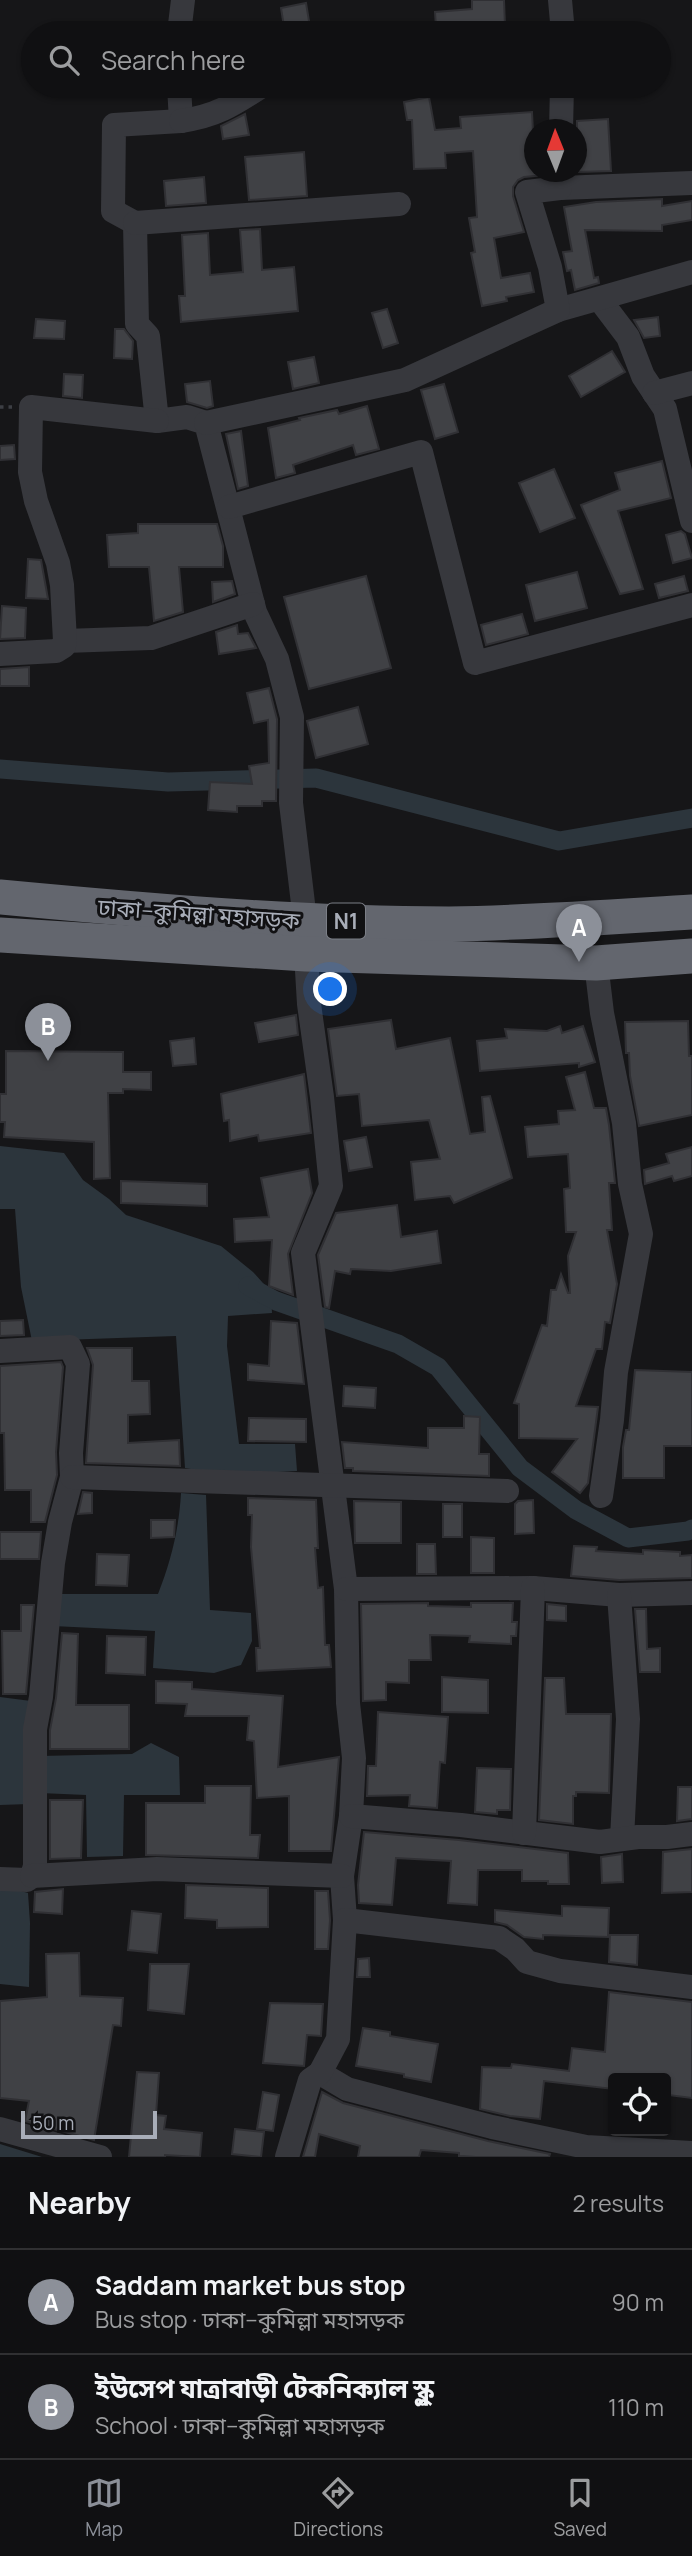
<!DOCTYPE html>
<meta charset="utf-8">
<style>
:root{--surface:#101012;--page:#1e1e20;--text:#f1f3f6;--muted:#9c9d9f;--line:#303032;--accent:#8c9099}
body{margin:0;font-family:Manrope,"Noto Sans Bengali",sans-serif;background:var(--page);color:var(--text)}
.controls{position:absolute;right:21px;bottom:21px;display:grid;overflow:hidden;border-radius:7px;box-shadow:0 2px 5px #0004}
.controls button{width:63px;height:63px;display:grid;place-items:center;padding:0;border:0;border-bottom:2px solid var(--line);background:var(--surface);color:var(--text);font:35px sans-serif}
.compass{position:absolute;left:524px;top:119px;width:63px;height:63px;border-radius:50%;background:var(--surface);box-shadow:0 2px 5px #0004;rotate:359deg}
.scale{position:absolute;left:21px;bottom:18px;width:136px;box-sizing:border-box;padding-left:7px;border:4px solid #a8adb8;border-top:0;font-size:19px;line-height:24px;white-space:nowrap;color:#a8adb8;-webkit-text-stroke:5px #111113;paint-order:stroke}
.you{position:absolute;left:331px;top:990px;width:24px;height:24px;margin:-18px;border:5px solid #fff;border-radius:50%;background:#1a73e8;box-shadow:0 0 0 10px #1a73e833}
.badge{display:grid;place-items:center;width:46px;height:46px;border-radius:50%;background:var(--accent);color:#fff;font-size:23px;font-weight:700}
.pin{position:absolute;translate:-50% -58px;filter:drop-shadow(0 2px 4px #0008)}
.pin::after{content:'';position:absolute;top:37px;width:24px;height:21px;background:inherit;clip-path:polygon(0 0,100% 0,50% 100%)}
.list{margin:0;padding:0;list-style:none}
h2{display:flex;justify-content:space-between;align-items:center;height:91px;margin:0;padding:0 28px;font-size:30px}
h2 small{font-size:23px;font-weight:400;color:var(--muted)}
.list li{display:grid;grid-template-columns:46px 1fr auto;gap:21px;align-items:center;box-sizing:border-box;height:105px;padding:0 28px;border-top:2px solid var(--line)}
.list b{display:block;font-size:26px;white-space:nowrap}
.list p{margin:0;font-size:23px;white-space:nowrap;color:var(--muted)}
.list em{font-size:23px;font-style:normal;color:var(--muted)}
.icon{flex:none;width:38px;height:38px;fill:none;stroke:currentColor;stroke-width:2;stroke-linecap:round;stroke-linejoin:round}
.map{position:relative;flex:none;width:692px;height:2157px;overflow:hidden}
.search{position:absolute;background:var(--surface);box-shadow:0 2px 5px #0004;left:21px;right:21px;top:21px;height:77px;display:flex;align-items:center;gap:18px;box-sizing:border-box;padding:0 24px;border-radius:38px;color:var(--muted);font-size:26px}
.sheet{height:301px;background:var(--surface)}
nav{display:flex;justify-content:space-around;align-items:center;box-sizing:border-box;height:98px;border-top:2px solid var(--line);background:var(--surface);font-size:19px;color:var(--muted)}
nav a{display:grid;justify-items:center;gap:4px}
nav .on{color:var(--accent)}
.map>svg:first-child{display:block}
.water{fill:#2c353c}
.lines{fill:none;stroke-linecap:round;stroke-linejoin:round}
.canal{stroke:#2c353c;stroke-width:19}
.building{fill:#404145;stroke:#303034;stroke-width:2}
.path{stroke:#3d3f44;stroke-width:3.5;stroke-dasharray:3.5 5;stroke-linecap:butt}
.minor{stroke:#37383d;stroke-width:24}
.highway{stroke:#63666e;stroke-width:35}
.labels{text-anchor:middle;dominant-baseline:central;stroke-width:6;stroke-linejoin:round;paint-order:stroke}
.shield{fill:#111113;stroke:#7b7e86;stroke-width:2}
.shield-label{font-size:21px;font-weight:bold;fill:#a8adb8}
.street-label{font-size:23px;fill:#a8adb8;stroke:#111113}
</style>
<div class="map">
<svg width="692" height="2157" viewBox="0 0 692 2157">
<rect width="100%" height="100%" fill="#161618"/>
<g class="water">
<path d="M0,1146L64,1153L83,1180L109,1199L126,1215L221,1246L253,1272L271,1292L272,1313L228,1316L227,1346L239,1444H295L297,1471L224,1475L185,1468L176,1336L32,1341L21,1287L15,1209H0Z"/>
<path d="M181,1493L206,1495L210,1610L251,1613L252,1641L241,1665L214,1673L153,1668L155,1631L53,1626L59,1594H158C171,1561 179,1529 181,1493Z"/>
<path d="M0,1697L31,1701L29,1804L0,1805Z"/>
<path d="M151,1743L179,1757L180,1795H124L123,1856L87,1857L86,1795L40,1793V1756L132,1754Z"/>
<path d="M0,1885L28,1893L30,1923L29,1987L0,1984Z"/>
<path d="M0,2144L42,2157H0Z"/>
</g>
<g class="lines">
<g class="canal">
<path d="M0,769L168,782L316,778L559,841L692,818"/>
<path d="M248,1286L276,1301L398,1344L438,1367L520,1468L576,1510L628,1538L688,1531L692,1529"/>
</g>
</g>
<g class="building">
<path d="M472,0H504L505,26L473,28V25L436,28L435,12L472,9Z"/>
<path d="M306,3L311,33H285L281,8Z"/>
<path d="M429,97L435,130L461,128L460,117L532,112L535,172H545V175L524,177L518,180L513,187V196L524,232L494,238L501,278L530,273L534,292L506,297L507,301L482,306L471,253L475,252L469,218L477,217L473,151L445,153L446,168L414,169L412,120H407L404,102Z"/>
<path d="M245,114L249,135L223,139L221,126Z"/>
<path d="M608,119L611,171L577,172V121Z"/>
<path d="M304,152L307,196L249,200L245,157Z"/>
<path d="M204,177L206,203L166,206L164,181Z"/>
<path d="M662,199V206L692,201V220L662,225V231L585,230L594,278L598,277L599,283L575,290L571,270L567,271L563,252L572,251L564,207L596,202Z"/>
<path d="M260,229L262,270L294,267L298,311L181,322L179,296H185L182,235L208,233L210,275L243,272L240,230Z"/>
<path d="M387,309L398,343L383,348L372,313Z"/>
<path d="M658,317L660,336L644,338L634,320Z"/>
<path d="M36,319L65,321L64,339L34,338Z"/>
<path d="M115,329H124L133,341L132,359L114,358Z"/>
<path d="M612,351L625,372L581,397L569,376Z"/>
<path d="M314,357L319,383L293,389L288,362Z"/>
<path d="M64,374L83,375L82,398L63,396Z"/>
<path d="M210,381L213,406L207,408L187,402L185,384Z"/>
<path d="M444,384L458,432L435,439L421,390Z"/>
<path d="M367,406L379,449L356,455L353,445L293,465L295,473L276,478L268,428L300,420L299,418L337,410L339,414Z"/>
<path d="M241,431L248,486L238,489L226,434Z"/>
<path d="M14,445L15,459L0,460V446Z"/>
<path d="M662,461L671,498L618,511L643,589L620,594L581,505L620,490L615,473Z"/>
<path d="M554,469L575,518L540,532L519,483Z"/>
<path d="M138,524H217L223,546V567H179L183,612L154,621L149,567H109L107,535L138,533Z"/>
<path d="M681,531L685,534L692,558L673,563L666,535Z"/>
<path d="M28,559L41,560L48,599L26,598Z"/>
<path d="M577,572L587,608L535,621L526,585Z"/>
<path d="M366,576L391,668L309,689L284,597Z"/>
<path d="M684,576L688,591L659,598L655,584Z"/>
<path d="M232,581L235,594L213,602L212,582Z"/>
<path d="M2,606L26,608L25,638L0,639Z"/>
<path d="M522,614L528,634L486,645L481,625Z"/>
<path d="M237,625L238,634L248,633L256,648L219,654L216,632Z"/>
<path d="M29,667V686H0V669Z"/>
<path d="M269,688L277,719L276,801H262V806H237V812L208,810L210,782L252,784L249,766L269,763L268,720L254,723L247,693Z"/>
<path d="M358,707L368,744L316,758L307,721Z"/>
<path d="M296,1015L298,1035L259,1042L255,1023Z"/>
<path d="M391,1020L396,1049L450,1038L470,1134L485,1132L482,1097L490,1096L512,1178L454,1203L450,1196L415,1200L411,1162L440,1159L429,1120L362,1126L359,1094L337,1096L328,1029Z"/>
<path d="M688,1021L689,1056H692V1115L639,1126L630,1076L629,1053H626L625,1022Z"/>
<path d="M560,1026L562,1033L583,1026L595,1062L579,1067V1063L480,1071L477,1041L507,1038L505,1029L547,1031Z"/>
<path d="M194,1038L196,1064L173,1066L170,1041Z"/>
<path d="M6,1051L123,1052V1072H151V1090L123,1089V1093H108L110,1178L94,1179V1142L4,1137L5,1122H0V1094H6Z"/>
<path d="M585,1072L594,1108H606L609,1125L615,1183H609L612,1230H607L617,1284L610,1323L605,1322L602,1349H596L576,1406L598,1407L588,1483L580,1493L552,1472L577,1439L519,1438V1404L514,1403L542,1325L547,1326L551,1290H556L561,1274L568,1293H570L568,1256L576,1232H566L564,1189L570,1188L568,1154L528,1157L525,1127L559,1124L558,1111L575,1110L566,1077Z"/>
<path d="M304,1074L311,1133L259,1141L258,1135L230,1141L229,1120L224,1121L221,1094Z"/>
<path d="M366,1137L372,1167L349,1171L344,1141Z"/>
<path d="M692,1147V1176L674,1181L672,1176L645,1184L644,1170L669,1163L666,1154Z"/>
<path d="M308,1169L312,1193L288,1254L293,1295L269,1286L272,1240L235,1242L234,1219L269,1217L261,1178Z"/>
<path d="M121,1181L207,1184V1206L121,1203Z"/>
<path d="M397,1205L401,1237L437,1231L441,1263L391,1271L351,1269L350,1274L335,1271L329,1308L325,1307L318,1255L336,1213Z"/>
<path d="M23,1320L24,1335L0,1336V1321Z"/>
<path d="M271,1321L297,1323L304,1384L248,1380V1364L269,1366Z"/>
<path d="M87,1348H132V1381H149L150,1414L128,1415V1443L179,1440L180,1466L86,1463L93,1365Z"/>
<path d="M61,1362L63,1367L56,1452L57,1475L45,1522H31V1490H5L4,1433H0V1366Z"/>
<path d="M635,1370L692,1372V1446H664V1478H623V1447L626,1430H629Z"/>
<path d="M344,1386L376,1388L375,1408L343,1406Z"/>
<path d="M464,1416L480,1417L479,1454H489V1476L353,1471V1468H345L342,1442L428,1448V1428H464Z"/>
<path d="M249,1418L306,1419V1442L248,1441Z"/>
<path d="M83,1492L92,1493V1513L78,1514Z"/>
<path d="M248,1498L316,1500L318,1548H315L318,1588L323,1587L325,1645H329L331,1667L257,1671L256,1648H260L251,1547L252,1515H248Z"/>
<path d="M533,1500L534,1533L515,1534V1504L518,1501Z"/>
<path d="M354,1501L401,1502V1543H355Z"/>
<rect x="443" y="1504" width="19" height="33"/>
<path d="M151,1520H175L174,1537L151,1538Z"/>
<path d="M0,1532H41L39,1559H0Z"/>
<path d="M471,1537L494,1538V1573H471Z"/>
<path d="M417,1544H435L436,1574H417Z"/>
<path d="M574,1546L597,1547L596,1551L643,1554V1550L680,1552V1556L692,1555V1578L619,1580L571,1576Z"/>
<path d="M97,1554L129,1555L127,1586L96,1585Z"/>
<path d="M428,1603V1606L471,1607V1603H513L512,1622H517L516,1636H511V1644L469,1642L470,1636L430,1635L431,1660H409V1683L386,1682V1700L363,1701L361,1604Z"/>
<path d="M547,1604L566,1606V1621L547,1620Z"/>
<path d="M21,1605H34L26,1694H3L2,1631H21Z"/>
<path d="M635,1609H646L647,1649L660,1648V1672H640Z"/>
<path d="M62,1633L78,1634L76,1705H129V1749H50V1730L56,1698Z"/>
<path d="M107,1636L146,1637L145,1675L106,1673Z"/>
<path d="M442,1677L488,1680V1713L442,1712Z"/>
<path d="M545,1678H564L566,1714H611L609,1793L576,1792V1796H573V1824L539,1820Z"/>
<path d="M156,1681L192,1682V1689L283,1696L278,1767L339,1757L331,1851H289V1796L257,1798L254,1741L247,1740L249,1716H185L187,1704L156,1703Z"/>
<path d="M378,1712L448,1717L445,1763L440,1762L437,1808L409,1806L410,1795L367,1796L368,1766H376Z"/>
<path d="M477,1768L511,1769L510,1810H497V1814L475,1812Z"/>
<path d="M205,1786H251L250,1835H260L258,1858L146,1855V1803H205Z"/>
<path d="M678,1787H692V1819L677,1821Z"/>
<path d="M50,1800H83L81,1858L50,1859Z"/>
<path d="M364,1832L459,1840L568,1853L569,1884H548V1881H522V1870H478L477,1905L448,1903L451,1861L396,1858L392,1905L359,1903L358,1885Z"/>
<path d="M692,1849V1892L662,1893L663,1852Z"/>
<path d="M622,1854L623,1882L602,1883L601,1857Z"/>
<path d="M186,1885L268,1888V1927L217,1928V1920L185,1918Z"/>
<path d="M63,1889L62,1914L34,1912L35,1892Z"/>
<path d="M315,1891H328L330,1920L328,1949H315Z"/>
<path d="M562,1906L609,1908L608,1937L543,1935V1939L524,1937L507,1925L495,1922V1910L562,1916Z"/>
<path d="M132,1911L161,1914L157,1953L128,1950Z"/>
<path d="M610,1935H638L637,1965L609,1962Z"/>
<path d="M79,1953L80,1996L123,1998L121,2026L113,2025L94,2140L25,2121L29,2101L0,2098V2001L47,1997L46,1954Z"/>
<path d="M369,1958L370,1977H357L358,1959Z"/>
<path d="M150,1964H189L184,2014L148,2010Z"/>
<path d="M609,1992L692,2002V2098L668,2095L670,2078H613V2089L544,2081L540,2119L510,2116L480,2109L482,2067L511,2068L512,2064L569,2071L572,2048L605,2052Z"/>
<path d="M270,2003L323,2004L321,2036L307,2035L304,2066L263,2063Z"/>
<path d="M363,2028L390,2032V2036L438,2044L431,2082L404,2077V2074L356,2066Z"/>
<path d="M137,2072L159,2073L156,2115L166,2116L164,2129L202,2133L200,2157L165,2155V2157H129Z"/>
<path d="M263,2092L279,2095L273,2131L257,2129Z"/>
<path d="M322,2092L343,2103L488,2141L550,2154L549,2157H475L459,2156V2153L421,2150L419,2157H358L360,2146L319,2134L315,2157H303Z"/>
<path d="M235,2129L264,2132L261,2157L232,2154Z"/>
</g>
<g class="lines">
<path class="path" d="M0,407H12"/>
<g class="minor">
<path d="M560,0L563,33"/>
<path d="M179,33L183,0"/>
<path d="M179,86L181,121L114,125L113,211L135,223L137,324L148,336L157,421L187,417L206,423L255,612L277,659L292,717L291,803L305,920"/>
<path d="M181,121C216,116 233,105 262,86"/>
<path d="M561,130L562,86"/>
<path d="M560,188L692,183"/>
<path d="M135,223L399,204"/>
<path d="M600,300L628,337L643,376L665,409L692,521"/>
<path d="M558,310L692,272"/>
<path d="M654,393L692,383"/>
<path d="M206,423L405,380L558,310L550,267L527,192L560,188V172"/>
<path d="M229,507L421,452L475,663L692,605"/>
<path d="M65,641L151,638L253,604"/>
<path d="M0,654L56,651L64,646L65,641L62,585L58,563L36,501L30,472L31,407L157,421"/>
<path d="M306,954L309,1004L322,1097L331,1186L303,1253L346,1589L348,1703L354,1758L351,1816L342,1876L345,1920"/>
<path d="M596,963L602,1013L624,1123L630,1184L641,1234L616,1372L612,1420L601,1496"/>
<path d="M0,1351L70,1347L78,1364L71,1453L72,1477L60,1522L53,1563L41,1697L35,1729V1866L32,1876L27,1880L0,1879"/>
<path d="M72,1477L507,1491"/>
<path d="M346,1589L533,1588L619,1595L692,1593"/>
<path d="M619,1595L628,1719L622,1839"/>
<path d="M351,1816L461,1825L600,1842L638,1837H667L692,1834"/>
<path d="M524,1833L533,1588"/>
<path d="M32,1876L157,1869L342,1876"/>
<path d="M320,2073L347,2089L492,2127L586,2147L692,2153"/>
<path d="M0,2129L100,2157"/>
<path d="M287,2157L310,2080L320,2073L338,2039L345,1920L499,1938L515,1949L527,1962L560,1971L692,1987"/>
</g>
<g class="highway">
<path d="M0,897C149,911 299,924 449,924C530,923 611,917 692,912"/>
<path d="M0,935L306,954L596,963L692,956"/>
</g>
</g>
<g class="labels">
<rect class="shield" x="327" y="903.5" width="38" height="35" rx="5"/>
<g class="shield-label">
<text x="346" y="921">N1</text>
</g>
<g class="street-label">
<text transform="translate(199 913) rotate(4)">ঢাকা–কুমিল্লা মহাসড়ক</text>
</g>
</g>
</svg>
<div class="controls">
<button><svg class="icon" aria-label="locate" viewBox="0 0 24 24"><circle cx="12" cy="12" r="6"/><path d="M12 2v4M12 18v4M2 12h4M18 12h4"/></svg></button>
</div>
<svg class="compass" viewBox="-18 -18 36 36"><path d="M0-13l5 13h-10z" fill="#e53935"/><path d="M0 13l5-13h-10z" fill="#9c9d9f"/></svg>
<div class="scale">50 m</div>
<div class="you"></div>
<div class="pin badge" style="left:579px;top:962px">A</div>
<div class="pin badge" style="left:48px;top:1061px">B</div>
<div class="search"><svg class="icon" aria-label="search" viewBox="0 0 24 24"><circle cx="10" cy="10" r="6"/><path d="M15 15l6 6"/></svg>Search here</div>
</div>
<section class="sheet">
<h2>Nearby<small>2 results</small></h2>
<ul class="list">
<li><span class="badge">A</span><div><b>Saddam market bus stop</b><p>Bus stop · ঢাকা–কুমিল্লা মহাসড়ক</p></div><em>90 m</em></li>
<li><span class="badge">B</span><div><b>ইউসেপ যাত্রাবাড়ী টেকনিক্যাল স্কুল</b><p>School · ঢাকা–কুমিল্লা মহাসড়ক</p></div><em>110 m</em></li>
</ul>
</section>
<nav>
<a class="on"><svg class="icon" aria-label="map" viewBox="0 0 24 24"><path d="M3 6l6-2 6 2 6-2v14l-6 2-6-2-6 2zM9 4v14M15 6v14"/></svg>Map</a>
<a><svg class="icon" aria-label="directions" viewBox="0 0 24 24"><path d="M12 3l9 9-9 9-9-9zM9 14v-3h6M13 9l2 2-2 2"/></svg>Directions</a>
<a><svg class="icon" aria-label="saved" viewBox="0 0 24 24"><path d="M7 4h10v16l-5-4-5 4z"/></svg>Saved</a>
</nav>
